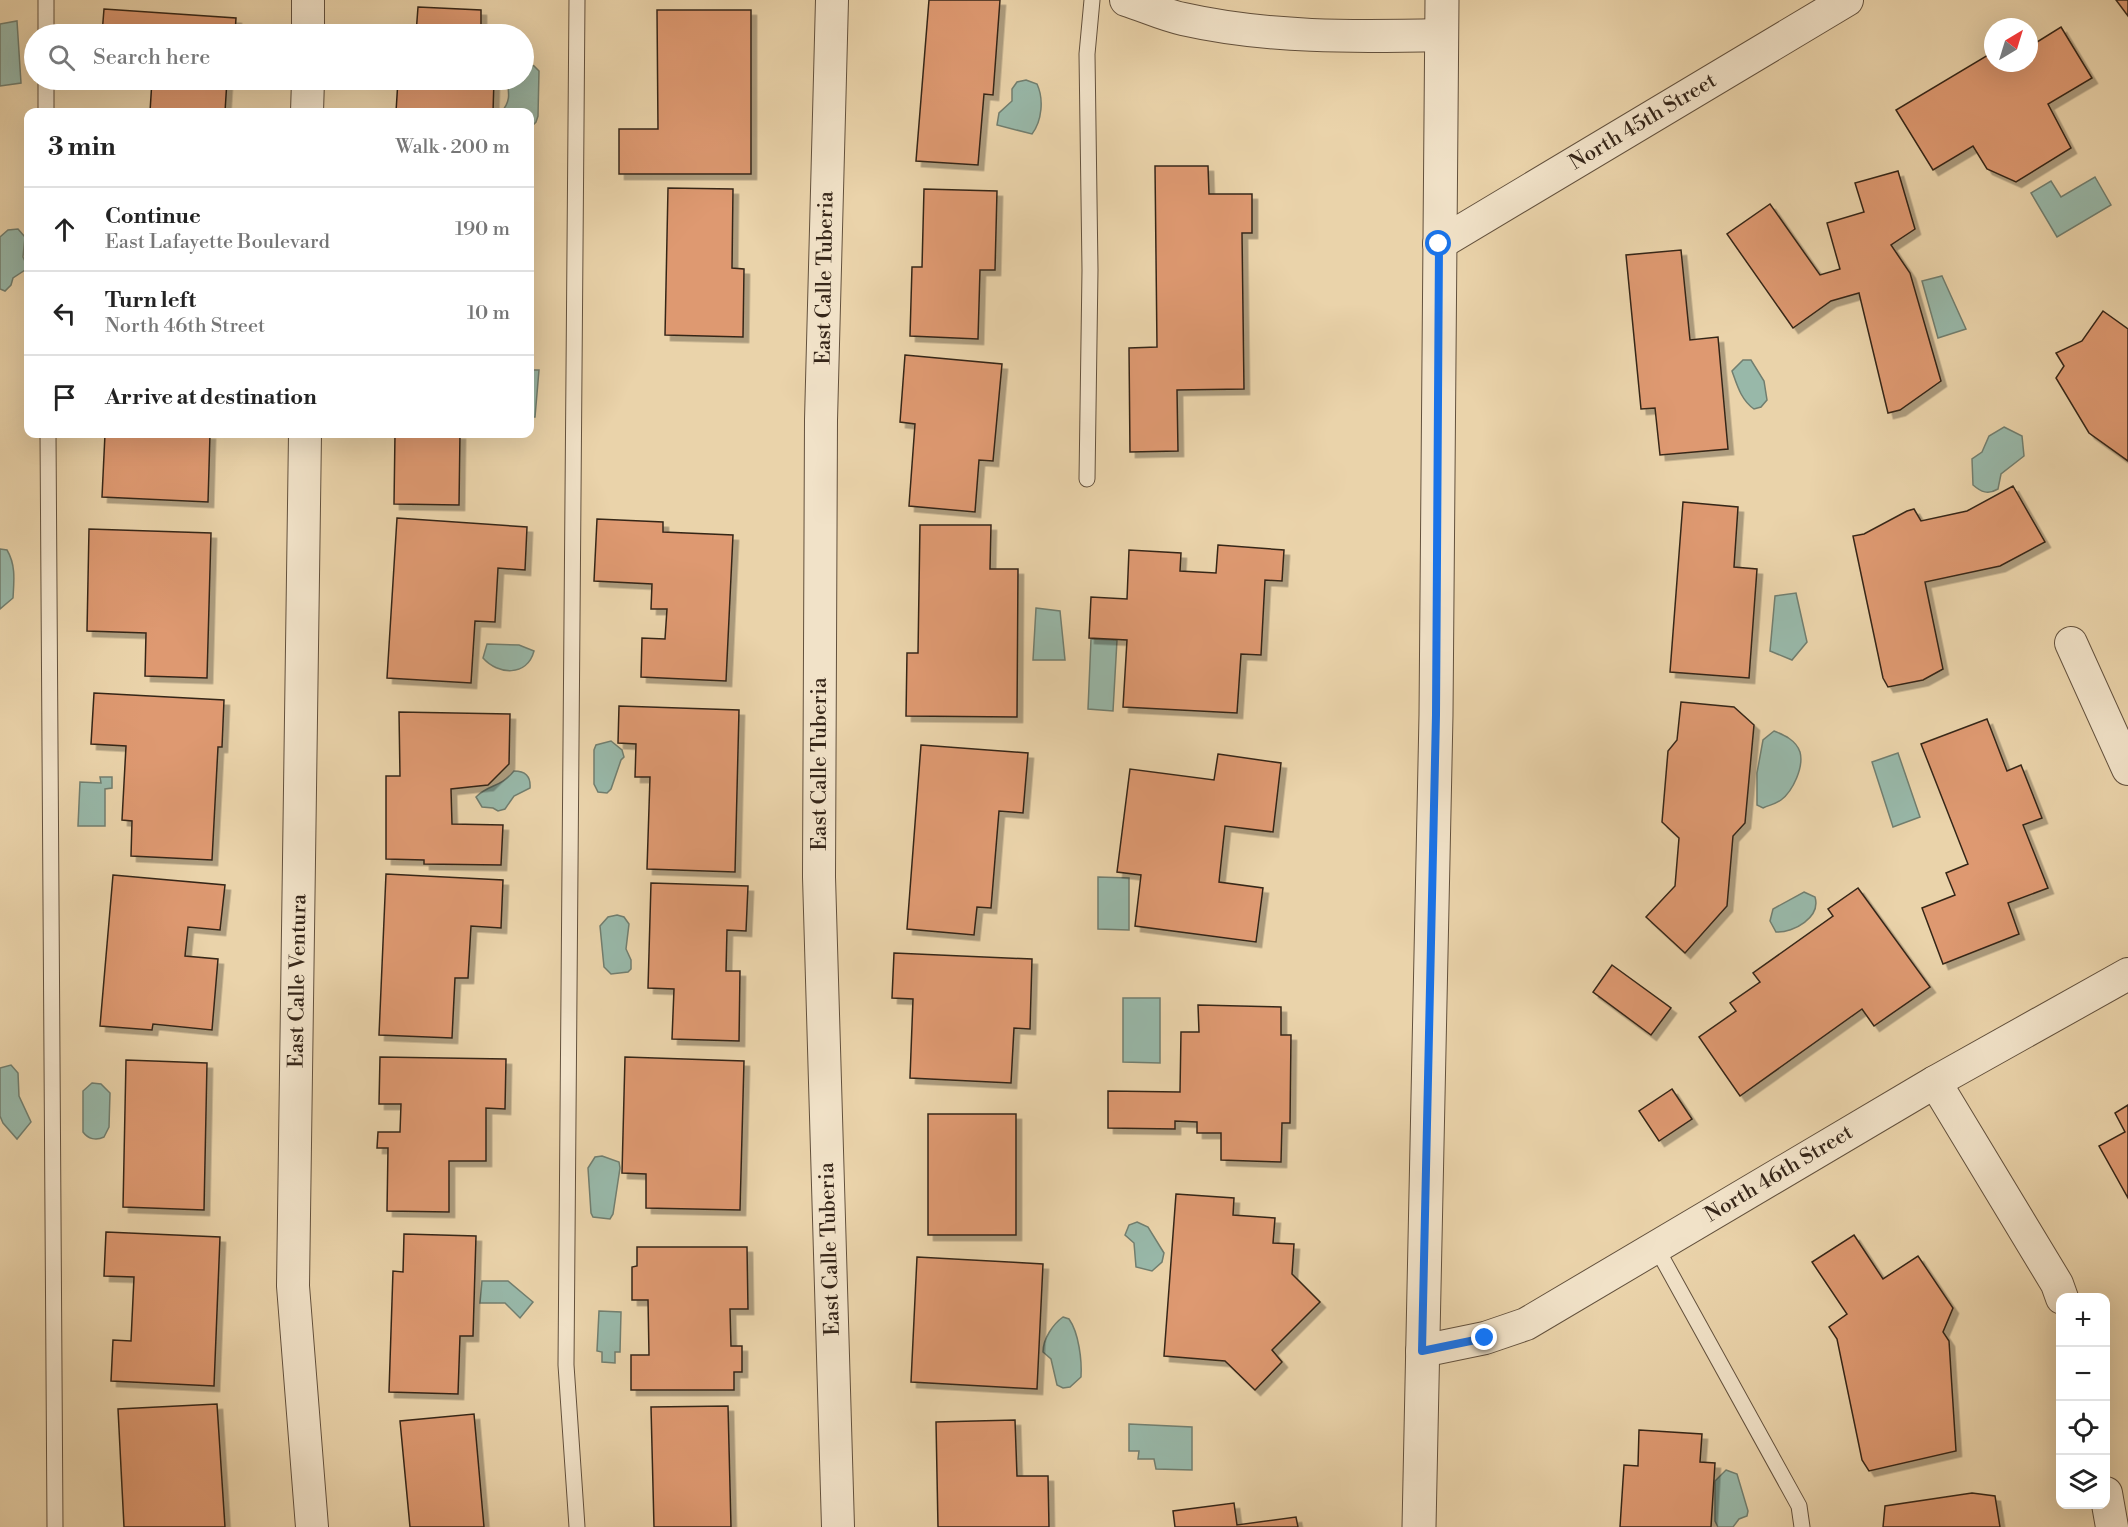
<!DOCTYPE html>
<meta charset="utf-8">
<style>
:root{--surface:#fff;--page:#f6f6f6;--text:#222;--muted:#767676;--line:#e0e0e0}
body{margin:0;font-family:"Libre Bodoni",serif;background:var(--page);color:var(--text)}
.controls{position:absolute;right:18px;bottom:18px;display:grid;overflow:hidden;border-radius:12px;box-shadow:0 6px 24px #0002}
.controls button{width:54px;height:54px;display:grid;place-items:center;padding:0;border:0;border-bottom:2px solid var(--line);background:var(--surface);color:var(--text);font:30px sans-serif}
.compass{position:absolute;left:1984px;top:18px;width:54px;height:54px;border-radius:50%;background:var(--surface);box-shadow:0 6px 24px #0002;rotate:38deg}
.stop{position:absolute;width:18px;height:18px;margin:-14px;border:4px solid #1a73e8;border-radius:50%;background:#fff}
.stop.end{background:#1a73e8;border-color:#fff;box-shadow:0 2px 6px #0008}
.list{margin:0;padding:0;list-style:none}
h2{display:flex;justify-content:space-between;align-items:center;height:78px;margin:0;padding:0 24px;font-size:26px}
h2 small{font-size:20px;font-weight:400;color:var(--muted)}
.list li{display:grid;grid-template-columns:39px 1fr auto;gap:18px;align-items:center;box-sizing:border-box;height:84px;padding:0 24px;border-top:2px solid var(--line)}
.list b{display:block;font-size:22px;white-space:nowrap}
.list p{margin:0;font-size:20px;white-space:nowrap;color:var(--muted)}
.list em{font-size:20px;font-style:normal;color:var(--muted)}
.icon{flex:none;width:33px;height:33px;fill:none;stroke:currentColor;stroke-width:2;stroke-linecap:round;stroke-linejoin:round}
.map{position:relative;flex:none;width:2128px;height:1527px;overflow:hidden}
.search{position:absolute;background:var(--surface);box-shadow:0 6px 24px #0002;left:24px;top:24px;width:510px;height:66px;display:flex;align-items:center;gap:15px;box-sizing:border-box;padding:0 21px;border-radius:33px;color:var(--muted);font-size:22px}
.panel{position:absolute;background:var(--surface);box-shadow:0 6px 24px #0002;left:24px;top:108px;width:510px;height:330px;border-radius:12px}
.map>svg:first-child{display:block}
.water{fill:#98b8a9;stroke:#717e6f;stroke-width:1.5}
.building{fill:#de9971;stroke:#362619;stroke-width:1.5;filter:url(#shadow)}
.lines{fill:none;stroke-linecap:round;stroke-linejoin:round}
.service-casing{stroke:#63513d;stroke-width:17}
.minor-casing{stroke:#63513d;stroke-width:34}
.tertiary-casing{stroke:#63513d;stroke-width:35}
.service{stroke:#f1e2c8;stroke-width:15}
.minor{stroke:#f1e2c8;stroke-width:32}
.tertiary{stroke:#f1e2c8;stroke-width:33}
.route{stroke:#1a73e8;stroke-width:8}
.labels{text-anchor:middle;dominant-baseline:central;stroke-width:4.5;stroke-linejoin:round;paint-order:stroke}
.street-label{font-size:21px;fill:#362619;stroke:#f1e2c8}
</style>
<div class="map">
<svg width="2128" height="1527" viewBox="0 0 2128 1527">
<defs>
<filter id="shadow"><feDropShadow dx="5.5" dy="5.5" stdDeviation="0" flood-color="#0004"/></filter>
</defs>
<rect width="100%" height="100%" fill="#ead3aa"/>
<filter id="stains"><feTurbulence type="fractalNoise" baseFrequency=".00333" numOctaves="4"/><feColorMatrix values="0 0 0 0 .2 0 0 0 0 .09 0 0 0 0 .02 0 0 0 .5 -.17"/></filter>
<radialGradient id="worn" r=".72"><stop offset=".6" stop-color="#630" stop-opacity="0"/><stop offset="1" stop-color="#630" stop-opacity=".3"/></radialGradient>
<g class="water">
<path d="M17,21L21,83L0,86V24Z"/>
<path d="M524,63L534,66L539,71L538,116L536,122L530,128V112H501C511,102 509,93 507,80H524Z"/>
<path d="M1026,80L1037,84C1044,99 1042,121 1032,134L997,125L999,113L1012,101V89L1017,82Z"/>
<path d="M2095,177L2111,205L2057,237L2031,193L2051,181L2061,197Z"/>
<path d="M18,229L25,237L23,257L27,266L25,270L13,278L11,285L5,291L0,289V237L8,230Z"/>
<path d="M1942,276L1966,329L1938,338L1922,281Z"/>
<path d="M1743,360H1751L1764,381L1767,400L1761,407L1754,409C1741,400 1737,385 1732,371Z"/>
<path d="M530,370H539L535,417H530Z"/>
<path d="M2004,427L2022,436L2024,456L2001,474L1998,489C1988,495 1981,492 1973,485L1972,459L1982,452L1989,436Z"/>
<path d="M0,549L7,550C16,565 14,581 13,598L0,609Z"/>
<path d="M1796,593L1807,642L1792,660L1770,651L1775,596Z"/>
<path d="M1036,608L1060,611L1065,660H1033Z"/>
<path d="M1091,639L1117,640L1113,711L1088,709Z"/>
<path d="M487,644L519,645L534,651C527,677 498,675 483,658Z"/>
<path d="M1774,731C1784,735 1796,740 1800,752C1804,767 1793,791 1781,800C1776,804 1769,805 1763,808L1757,805V773L1763,740Z"/>
<path d="M611,741L622,750L624,757L621,760L611,789L607,793L598,792L594,784V750L596,745Z"/>
<path d="M1898,753L1920,817L1893,827L1872,762Z"/>
<path d="M514,771C525,771 531,776 530,788L514,796L505,809L498,811L493,808L482,807L476,797C489,784 500,788 514,771Z"/>
<path d="M100,777H112V788L105,789V826H78L80,782L101,783Z"/>
<path d="M1098,877L1129,878V930L1098,929Z"/>
<path d="M1804,892L1815,897C1821,917 1794,933 1776,932L1770,921L1773,909Z"/>
<path d="M617,915L624,917L629,924L626,949L631,960V969L628,972L611,974L604,967L600,926L608,917Z"/>
<path d="M1123,998H1160V1063L1123,1062Z"/>
<path d="M11,1065L18,1073L19,1096L31,1122L17,1139L3,1123L0,1116V1068Z"/>
<path d="M92,1083L101,1084L110,1093L109,1127L104,1137C96,1141 88,1139 83,1132V1091Z"/>
<path d="M602,1156L619,1162L620,1168L613,1214L610,1219L593,1217L591,1213L588,1168L595,1157Z"/>
<path d="M1137,1222L1148,1227L1164,1253L1162,1262L1152,1271L1136,1267L1134,1243L1125,1235L1129,1225Z"/>
<path d="M482,1281H508L533,1302L520,1318L505,1303H480Z"/>
<path d="M599,1311L621,1312L620,1352H615V1363L602,1362V1352L597,1351Z"/>
<path d="M1063,1317L1069,1319C1079,1333 1082,1361 1081,1377L1070,1387L1063,1388L1057,1385L1051,1359L1043,1352C1043,1339 1053,1324 1063,1317Z"/>
<path d="M1129,1424L1192,1427V1470L1156,1469L1154,1459H1138L1139,1451H1129Z"/>
<path d="M1726,1470L1737,1474L1748,1511L1747,1516L1739,1519L1733,1527H1718L1715,1521V1481Z"/>
</g>
<g class="building">
<path d="M929,0H1000L993,95L984,94L978,165L916,161Z"/>
<path d="M2116,0H2128V16Z"/>
<path d="M418,7L481,10V34H416Z"/>
<path d="M104,9L236,18L235,34H102Z"/>
<path d="M657,10H751V174H619V129H658Z"/>
<path d="M2061,27L2092,78L2048,104L2071,148L2016,182L1987,169L1973,146L1933,170L1896,110L1993,52V63H2029V47Z"/>
<path d="M152,80H227L225,112H150Z"/>
<path d="M398,80H494L493,112H396Z"/>
<path d="M1155,166H1208L1209,194H1252V233H1242L1244,389L1177,390L1178,451L1130,452L1129,348L1157,347Z"/>
<path d="M1898,171L1915,229L1891,245L1910,273L1941,381L1900,410L1888,413L1859,293L1831,301L1793,328L1727,234L1770,204L1820,275L1840,269L1827,223L1864,212L1855,183Z"/>
<path d="M668,188L733,189L732,268L744,269L743,337L665,335Z"/>
<path d="M924,189L997,191L995,270H980L978,339L910,336L912,267H922Z"/>
<path d="M1681,250L1690,340L1718,337L1728,449L1660,455L1655,408L1641,409L1626,255Z"/>
<path d="M2103,311L2128,329V461L2089,433L2056,378L2064,366L2056,353L2082,341Z"/>
<path d="M905,355L1002,364L993,461L979,460L975,512L909,506L915,424L900,422Z"/>
<path d="M105,434H210L208,502L102,497Z"/>
<path d="M395,434H460L459,505L394,504Z"/>
<path d="M2013,486L2045,542L2000,566L1925,582L1943,669L1923,680L1888,687L1883,678L1853,536L1864,534L1907,511L1914,509L1921,521L1967,511Z"/>
<path d="M1683,502L1738,507L1734,567L1757,569L1749,678L1670,672Z"/>
<path d="M397,518L527,527L525,570L498,568L495,622L475,621L471,683L387,678Z"/>
<path d="M597,519L663,522V532L733,535L726,681L641,677L642,638L665,639L667,609H651L652,584L594,581Z"/>
<path d="M920,525H991L990,569H1018L1017,717L906,716L907,653H918Z"/>
<path d="M89,529L211,533L207,678L145,676L146,633L87,631Z"/>
<path d="M1218,545L1284,550L1282,581L1265,580L1261,655L1241,654L1237,713L1123,707L1127,640L1089,638L1091,597L1127,599L1129,550L1181,553L1180,571L1216,573Z"/>
<path d="M94,693L224,700L222,747H218L212,860L131,856L132,821L122,820L126,746L91,744Z"/>
<path d="M1681,702L1734,707L1754,725L1745,823L1733,836L1727,906L1685,953L1646,917L1675,886L1679,838L1662,822L1668,751L1677,740Z"/>
<path d="M619,706L739,710L735,872L647,869L650,777H635L636,744L618,743Z"/>
<path d="M399,712L510,714L509,764L488,785L451,789L452,824L503,825L501,865L424,864V860L386,859V776H400Z"/>
<path d="M1987,719L2007,771L2021,765L2042,818L2023,825L2048,888L2008,903L2019,934L1943,964L1922,908L1955,895L1946,873L1968,864L1921,744Z"/>
<path d="M921,745L1028,753L1023,813L999,811L991,908L977,907L974,935L907,929Z"/>
<path d="M1218,754L1281,763L1273,832L1225,826L1219,882L1263,888L1256,942L1135,926L1141,875L1117,872L1130,769L1214,780Z"/>
<path d="M386,874L503,880L501,928L471,926L468,978H455L452,1038L379,1035Z"/>
<path d="M113,875L225,885L220,930L188,927L185,956L218,959L212,1030L153,1024L152,1030L100,1026Z"/>
<path d="M651,883L748,886L746,931L727,930L726,971H740L739,1041L672,1039L674,989L648,988Z"/>
<path d="M1858,888L1930,987L1874,1026L1862,1009L1740,1096L1699,1037L1736,1011L1730,1003L1760,982L1753,973L1833,916L1828,909Z"/>
<path d="M894,953L1032,959L1030,1029L1014,1028L1011,1083L910,1078L913,999L892,998Z"/>
<path d="M1612,965L1671,1008L1651,1035L1593,992Z"/>
<path d="M1198,1005L1281,1007V1035H1291L1290,1123H1282L1281,1162L1221,1160V1133H1197V1122L1175,1121V1129L1108,1128V1091L1180,1092L1181,1032H1199Z"/>
<path d="M380,1057L506,1059L505,1109L486,1108V1161H449V1212L387,1211L388,1148H377L378,1132H400L401,1104H379Z"/>
<path d="M625,1057L744,1061L740,1210L646,1208V1174L622,1173Z"/>
<path d="M126,1060L207,1063L204,1210L123,1207Z"/>
<path d="M1672,1089L1692,1119L1659,1141L1639,1111Z"/>
<path d="M2128,1105V1198L2099,1146L2125,1132L2115,1113Z"/>
<rect x="928" y="1114" width="88" height="121"/>
<path d="M1176,1194L1234,1198L1233,1215L1275,1218L1273,1243L1294,1244L1292,1274L1320,1302L1272,1350L1282,1362L1255,1390L1225,1361L1164,1356Z"/>
<path d="M106,1232L220,1237L214,1386L111,1381L113,1340L131,1341L134,1277L104,1276Z"/>
<path d="M404,1234L476,1236L473,1336H460L458,1394L389,1392L393,1271L403,1272Z"/>
<path d="M1854,1235L1883,1279L1918,1256L1953,1308L1943,1332L1949,1341L1956,1451L1869,1471L1862,1460L1837,1339L1829,1327L1847,1314L1812,1262Z"/>
<path d="M637,1247H747L748,1309H730L731,1346H742V1372H734V1390H631V1355H649L648,1300H632V1267L637,1266Z"/>
<path d="M917,1257L1043,1264L1037,1389L911,1382Z"/>
<path d="M217,1404L225,1527H124L118,1409Z"/>
<path d="M728,1406L731,1527H654L651,1407Z"/>
<path d="M474,1414L484,1527H410L400,1421Z"/>
<path d="M1015,1420L1017,1476H1048L1049,1527H938L936,1422Z"/>
<path d="M1639,1430L1702,1434L1700,1462L1715,1463L1711,1527H1620L1624,1465L1638,1466Z"/>
<path d="M1972,1493L1995,1496L2000,1527H1883L1885,1506Z"/>
<path d="M1234,1503L1237,1525L1296,1517L1298,1527H1175L1173,1511Z"/>
</g>
<g class="lines">
<g class="service-casing">
<g id="service">
<path d="M46,0V34"/>
<path d="M46,80V112"/>
<path d="M48,434L55,1527"/>
<path d="M1087,479L1090,270L1087,54L1092,0"/>
<path d="M1656,1247L1799,1506L1802,1527"/>
<path d="M577,1527L566,1365L577,0"/>
</g>
</g>
<g class="minor-casing">
<g id="minor">
<path d="M832,0L821,420L819,877L838,1527"/>
<path d="M1126,0C1145,6 1164,15 1183,19C1267,38 1355,37 1441,35"/>
<path d="M308,34V0"/>
<path d="M307,112L308,80"/>
<path d="M1439,244L1847,0"/>
<path d="M305,434L293,1286L312,1527"/>
<path d="M2071,643L2128,769"/>
<path d="M1935,1082L2057,1284L2062,1298"/>
<path d="M1422,1351L1485,1338L1526,1324L1935,1082L2128,974"/>
<path d="M2106,1493L2112,1527"/>
</g>
</g>
<g class="tertiary-casing">
<path id="tertiary" d="M1419,1527L1436,715L1442,0"/>
</g>
<use href="#service" class="service"/>
<use href="#minor" class="minor"/>
<use href="#tertiary" class="tertiary"/>
</g>
<g class="lines">
<path class="route" d="M1439,244L1436,715L1422,1351L1485,1338"/>
</g>
<g class="labels">
<g class="street-label">
<text transform="translate(1643 122) rotate(-31)">North 45th Street</text>
<text transform="translate(825 278) rotate(-89)">East Calle Tuberia</text>
<text transform="translate(820 764) rotate(-90)">East Calle Tuberia</text>
<text transform="translate(298 981) rotate(-89)">East Calle Ventura</text>
<text transform="translate(1779 1174) rotate(-31)">North 46th Street</text>
<text transform="translate(830 1249) rotate(-92)">East Calle Tuberia</text>
</g>
</g>
<rect width="100%" height="100%" filter="url(#stains)"/>
<rect width="100%" height="100%" fill="url(#worn)"/>
</svg>
<div class="controls">
<button>+</button>
<button>−</button>
<button><svg class="icon" aria-label="locate" viewBox="0 0 24 24"><circle cx="12" cy="12" r="6"/><path d="M12 2v4M12 18v4M2 12h4M18 12h4"/></svg></button>
<button><svg class="icon" aria-label="layers" viewBox="0 0 24 24"><path d="M12 4l9 5-9 5-9-5zM3 14l9 5 9-5"/></svg></button>
</div>
<svg class="compass" viewBox="-18 -18 36 36"><path d="M0-13l5 13h-10z" fill="#e53935"/><path d="M0 13l5-13h-10z" fill="#767676"/></svg>
<div class="stop" style="left:1439px;top:244px"></div>
<div class="stop end" style="left:1485px;top:1338px"></div>
<div class="search"><svg class="icon" aria-label="search" viewBox="0 0 24 24"><circle cx="10" cy="10" r="6"/><path d="M15 15l6 6"/></svg>Search here</div>
<section class="panel">
<h2>3 min<small>Walk · 200 m</small></h2>
<ul class="list">
<li><svg class="icon" aria-label="ahead" viewBox="0 0 24 24"><path d="M12 20V5M6 11l6-6 6 6"/></svg><div><b>Continue</b><p>East Lafayette Boulevard</p></div><em>190 m</em></li>
<li><svg class="icon" aria-label="left" viewBox="0 0 24 24"><path d="M17 20v-9H6M10 6l-5 5 5 5"/></svg><div><b>Turn left</b><p>North 46th Street</p></div><em>10 m</em></li>
<li><svg class="icon" aria-label="arrive" viewBox="0 0 24 24"><path d="M6 21V4h12l-3 4 3 4H6"/></svg><div><b>Arrive at destination</b></div></li>
</ul>
</section>
</div>
